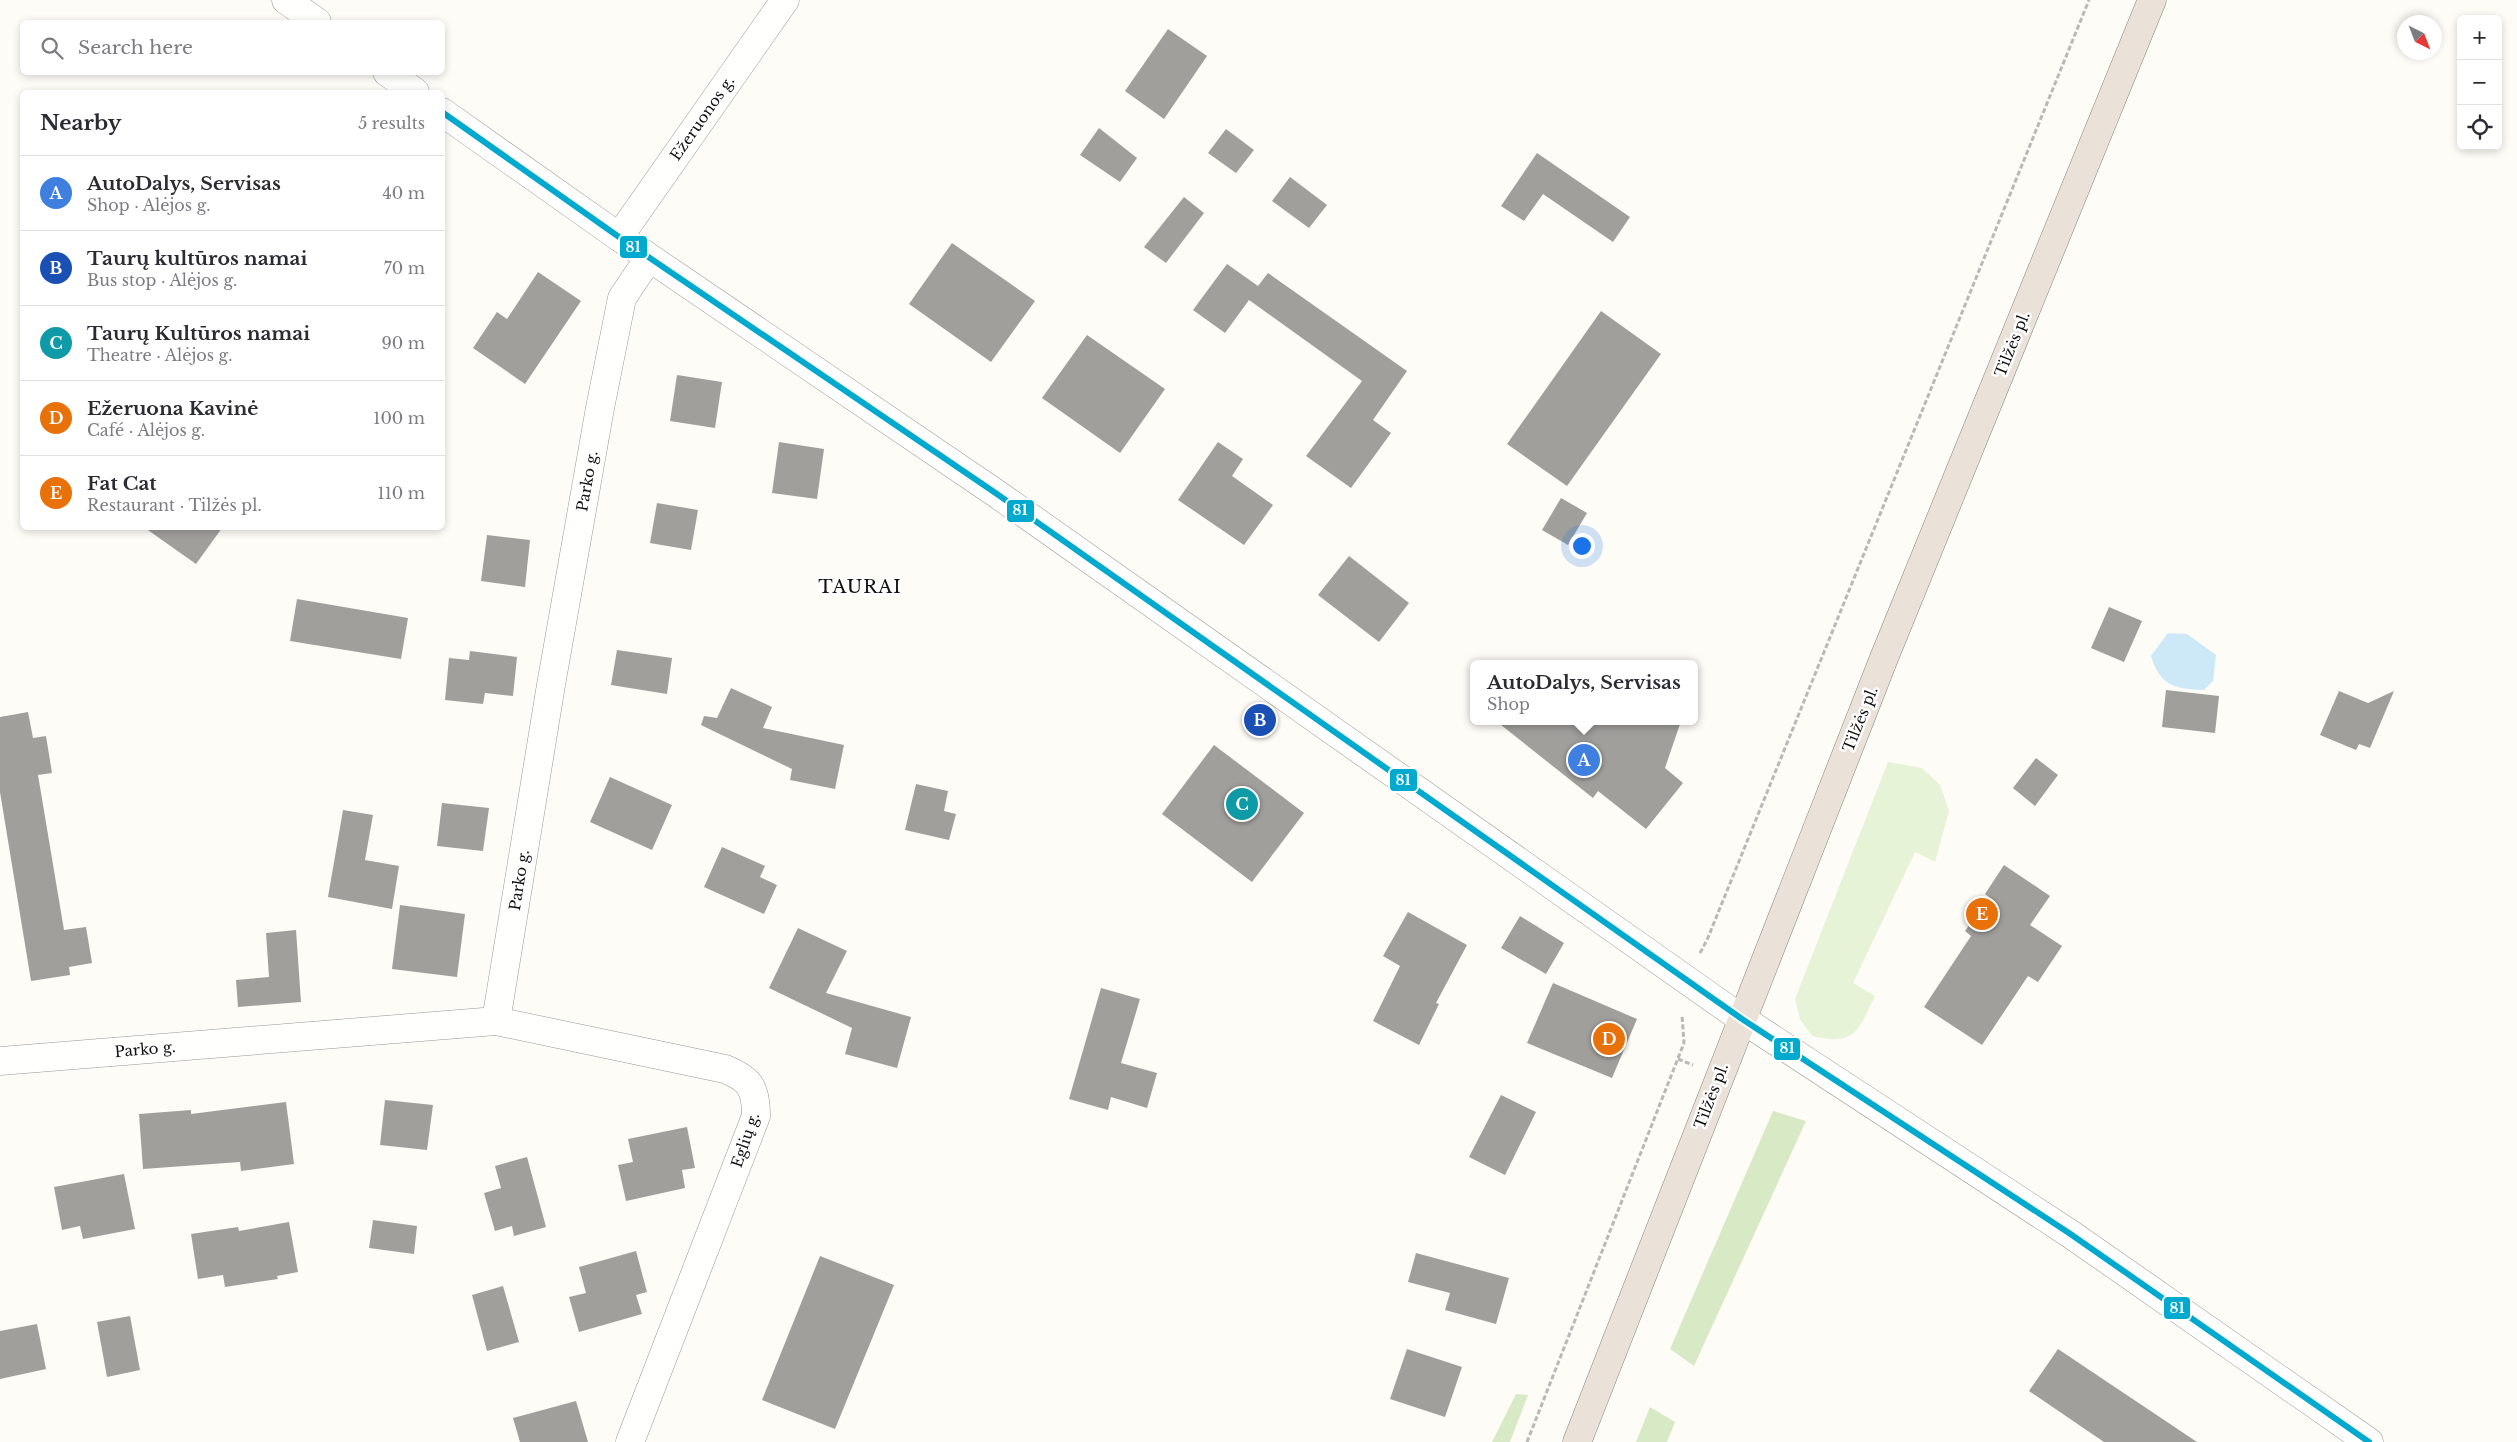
<!DOCTYPE html>
<meta charset="utf-8">
<style>
:root{--surface:#fff;--page:#f7f7f7;--text:#2b2b33;--muted:#7c7c81;--line:#e1e1e2;--accent:#d93025}
body{margin:0;font-family:"Libre Baskerville",serif;background:var(--page);color:var(--text)}
.controls{position:absolute;right:15px;top:15px;display:grid;overflow:hidden;border-radius:8px;box-shadow:0 2px 8px #0003}
.controls button{width:45px;height:45px;display:grid;place-items:center;padding:0;border:0;border-bottom:1px solid var(--line);background:var(--surface);color:var(--text);font:25px sans-serif}
.compass{position:absolute;left:2397px;top:15px;width:45px;height:45px;border-radius:50%;background:var(--surface);box-shadow:0 2px 8px #0003;rotate:138deg}
.you{position:absolute;left:1581px;top:545px;width:18px;height:18px;margin:-12px;border:4px solid #fff;border-radius:50%;background:#1a73e8;box-shadow:0 0 0 8px #1a73e833}
.badge{display:grid;place-items:center;width:32px;height:32px;border-radius:50%;background:var(--accent);color:#fff;font-size:16px;font-weight:700}
.pin{position:absolute;translate:-50% -50%;border:2px solid #fff;box-shadow:0 1px 5px #0006}
.popup{position:absolute;left:1470px;top:660px;width:228px;height:65px;box-sizing:border-box;display:grid;place-content:center;border-radius:8px;background:var(--surface);filter:drop-shadow(0 1px 4px #0005);font-size:16px;white-space:nowrap;color:var(--muted)}
.popup b{font-size:19px;color:var(--text)}
.popup::after{content:'';position:absolute;left:50%;top:100%;margin-left:-10px;border:10px solid transparent;border-top-color:var(--surface)}
.list{margin:0;padding:0;list-style:none}
h2{display:flex;justify-content:space-between;align-items:center;height:65px;margin:0;padding:0 20px;font-size:21px}
h2 small{font-size:16px;font-weight:400;color:var(--muted)}
.list li{display:grid;grid-template-columns:32px 1fr auto;gap:15px;align-items:center;box-sizing:border-box;height:75px;padding:0 20px;border-top:1px solid var(--line)}
.list b{display:block;font-size:19px;white-space:nowrap}
.list p{margin:0;font-size:16px;white-space:nowrap;color:var(--muted)}
.list em{font-size:16px;font-style:normal;color:var(--muted)}
.icon{flex:none;width:28px;height:28px;fill:none;stroke:currentColor;stroke-width:2;stroke-linecap:round;stroke-linejoin:round}
.map{position:relative;flex:none;width:2517px;height:1442px;overflow:hidden}
.search{position:absolute;background:var(--surface);box-shadow:0 2px 8px #0003;left:20px;top:20px;width:425px;height:55px;display:flex;align-items:center;gap:12px;box-sizing:border-box;padding:0 18px;border-radius:8px;color:var(--muted);font-size:19px}
.panel{position:absolute;background:var(--surface);box-shadow:0 2px 8px #0003;left:20px;top:90px;width:425px;height:440px;border-radius:8px}
.map>svg:first-child{display:block}
.green{fill:#e7f3d7}
.forest{fill:#d8eac5}
.water{fill:#cde8f7}
.building{fill:#a19f9c}
.lines{fill:none;stroke-linecap:round;stroke-linejoin:round}
.street-casing{stroke:#979795;stroke-width:29}
.highway-casing{stroke:#858482;stroke-width:29}
.path{stroke:#b9b9b8;stroke-width:3;stroke-dasharray:5 2.5;stroke-linecap:butt}
.street{stroke:#fffffe;stroke-width:28}
.highway{stroke:#eae1d8;stroke-width:28}
.bus-1-casing{stroke:#fff;stroke-width:10}
.bus-1{stroke:#00a9ce;stroke-width:6}
.labels{text-anchor:middle;dominant-baseline:central;stroke-width:5;stroke-linejoin:round;paint-order:stroke}
.street-label{font-size:15px;fill:#111;stroke:#fff}
.quarter-label{font-size:18px;letter-spacing:1px;fill:#111;stroke:#fff}
.line-badge{stroke:#fff;stroke-width:2}
.badge-label{font-size:14px;text-anchor:middle;font-weight:bold;fill:#fff}
</style>
<div class="map">
<svg width="2517" height="1442" viewBox="0 0 2517 1442">
<rect width="100%" height="100%" fill="#fdfcf7"/>
<path class="green" d="M1888,762L1922,768L1940,785L1949,811L1935,862L1915,852L1853,983L1875,996C1857,1032 1856,1046 1812,1036L1800,1019L1795,999Z"/>
<g class="forest">
<path d="M1773,1111L1806,1121L1694,1366L1670,1349Z"/>
<path d="M1516,1394L1528,1395L1510,1442H1492Z"/>
<path d="M1650,1407L1675,1422L1667,1442H1636Z"/>
</g>
<path class="water" d="M2168,633L2187,634L2216,655L2213,681L2204,690C2175,689 2160,686 2151,656Z"/>
<g class="building">
<path d="M1168,29L1207,56L1164,119L1125,91Z"/>
<path d="M1099,128L1137,158L1120,182L1080,155Z"/>
<path d="M1226,129L1254,150L1236,173L1208,153Z"/>
<path d="M1537,153L1630,217L1613,242L1543,194L1524,221L1501,206Z"/>
<path d="M1290,177L1327,205L1309,228L1272,201Z"/>
<path d="M1184,197L1204,213L1166,263L1144,247Z"/>
<path d="M952,243L1035,301L991,362L909,304Z"/>
<path d="M1227,264L1258,286L1268,273L1407,371L1373,420L1391,433L1351,488L1306,456L1362,381L1249,300L1225,333L1193,310Z"/>
<path d="M538,272L581,301L525,384L473,348L497,312L507,319Z"/>
<path d="M1601,311L1661,354L1567,486L1507,444Z"/>
<path d="M1087,335L1165,389L1120,453L1042,398Z"/>
<path d="M677,375L722,382L715,428L670,421Z"/>
<path d="M779,442L824,449L817,499L772,493Z"/>
<path d="M1218,442L1243,459L1232,476L1273,505L1244,545L1178,500Z"/>
<path d="M1561,498L1587,513L1568,545L1542,530Z"/>
<path d="M657,503L698,510L691,550L650,543Z"/>
<path d="M145,528H222L196,564Z"/>
<path d="M487,535L530,540L525,587L481,581Z"/>
<path d="M1349,556L1409,603L1379,642L1318,595Z"/>
<path d="M297,599L408,618L401,659L290,641Z"/>
<path d="M2109,607L2142,621L2124,662L2091,648Z"/>
<path d="M617,650L672,658L667,694L611,685Z"/>
<path d="M470,651L517,657L513,696L485,693L483,704L445,700L449,658L469,660Z"/>
<path d="M731,688L772,707L763,728L844,745L835,789L790,780L792,769L701,725L704,716L717,718Z"/>
<path d="M2166,690L2219,696L2215,733L2162,727Z"/>
<path d="M2339,691L2368,703L2394,691L2370,748L2359,744L2356,750L2320,735Z"/>
<path d="M28,712L33,738L46,736L52,773L38,775L64,930L86,927L92,963L69,967L70,975L31,981L0,792V717Z"/>
<path d="M1496,721H1681L1665,768L1683,783L1646,829L1598,791L1593,798Z"/>
<path d="M1214,745L1304,813L1252,882L1162,814Z"/>
<path d="M2036,758L2058,775L2035,806L2013,788Z"/>
<path d="M610,777L672,805L652,850L590,822Z"/>
<path d="M916,784L948,791L944,811L956,814L949,840L905,830Z"/>
<path d="M442,803L489,808L483,851L437,846Z"/>
<path d="M343,810L373,815L365,860L399,866L392,909L328,897Z"/>
<path d="M722,847L765,866L760,877L777,885L764,914L704,887Z"/>
<path d="M2004,865L2050,896L2030,925L2062,946L2038,982L2028,976L1982,1045L1924,1007L1971,936L1965,931L1989,897L1985,894Z"/>
<path d="M400,905L465,914L457,977L392,969Z"/>
<path d="M1408,912L1467,945L1436,1003L1439,1004L1419,1045L1373,1021L1400,966L1383,956Z"/>
<path d="M1520,916L1564,943L1546,974L1501,948Z"/>
<path d="M798,928L847,951L826,993L911,1017L897,1068L845,1054L852,1028L769,988Z"/>
<path d="M296,930L301,1002L238,1007L236,980L269,977L266,933Z"/>
<path d="M1553,983L1637,1019L1612,1078L1527,1043Z"/>
<path d="M1101,988L1140,999L1121,1063L1157,1073L1147,1108L1111,1097L1108,1110L1069,1099Z"/>
<path d="M1501,1095L1536,1112L1505,1175L1469,1157Z"/>
<path d="M385,1100L433,1105L427,1150L380,1145Z"/>
<path d="M286,1102L294,1164L241,1171L240,1162L143,1169L139,1114L191,1110V1114Z"/>
<path d="M687,1127L695,1168L682,1170L685,1188L626,1201L618,1165L633,1162L628,1139Z"/>
<path d="M527,1157L546,1227L514,1236L512,1226L495,1231L484,1193L501,1188L495,1166Z"/>
<path d="M124,1174L135,1229L83,1239L80,1226L62,1230L54,1187Z"/>
<path d="M373,1220L417,1226L414,1254L369,1248Z"/>
<path d="M289,1222L298,1272L277,1276L278,1279L225,1287L223,1275L198,1279L191,1234L238,1227L239,1231Z"/>
<path d="M636,1251L647,1292L636,1295L642,1314L579,1332L569,1297L586,1293L579,1267Z"/>
<path d="M1416,1253L1509,1278L1496,1324L1445,1310L1450,1293L1408,1282Z"/>
<path d="M820,1256L894,1285L835,1429L762,1400Z"/>
<path d="M503,1286L519,1342L487,1351L472,1295Z"/>
<path d="M130,1316L140,1370L107,1377L97,1322Z"/>
<path d="M37,1324L46,1369L0,1379V1331Z"/>
<path d="M1407,1349L1462,1367L1445,1417L1390,1399Z"/>
<path d="M2058,1349L2197,1442H2104L2029,1391Z"/>
<path d="M576,1401L588,1442H520L513,1418Z"/>
</g>
<g class="lines">
<g class="street-casing">
<g id="street">
<path d="M286,0L317,22"/>
<path d="M387,72L415,92"/>
<path d="M442,112L619,237L997,494L1742,1019L2069,1233L2369,1442"/>
<path d="M619,237L785,0"/>
<path d="M496,1021L725,1069C750,1079 756,1088 756,1116L630,1442"/>
<path d="M0,1061L496,1021L551,685L600,408L622,298L649,258"/>
</g>
</g>
<g class="highway-casing">
<path id="highway" d="M1577,1442L1884,658L2152,0"/>
</g>
<g class="path">
<path d="M1700,953L1707,940L2089,0"/>
<path d="M1678,1059L1693,1065"/>
<path d="M1527,1442L1684,1043L1682,1015"/>
</g>
<use href="#street" class="street"/>
<use href="#highway" class="highway"/>
<g class="bus-1-casing">
<path id="bus-1" d="M442,112L619,237L997,494L1742,1019L2069,1233L2369,1442"/>
</g>
<use href="#bus-1" class="bus-1"/>
</g>
<g class="labels">
<g class="street-label">
<text transform="translate(702 118) rotate(-55)">Ežeruonos g.</text>
<text transform="translate(2012 344) rotate(-68)">Tilžės pl.</text>
<text transform="translate(587 481) rotate(-80)">Parko g.</text>
<text transform="translate(1860 719) rotate(-68)">Tilžės pl.</text>
<text transform="translate(519 880) rotate(-81)">Parko g.</text>
<text transform="translate(145 1049) rotate(-5)">Parko g.</text>
<text transform="translate(1711 1096) rotate(-69)">Tilžės pl.</text>
<text transform="translate(745 1140) rotate(-71)">Eglių g.</text>
</g>
<g class="quarter-label">
<text x="860" y="587">TAURAI</text>
</g>
</g>
<g class="line-badge">
<rect x="619" y="235" width="29" height="24" rx="5" fill="#00a9ce"/>
<rect x="1006" y="499" width="29" height="24" rx="5" fill="#00a9ce"/>
<rect x="1389" y="768" width="29" height="24" rx="5" fill="#00a9ce"/>
<rect x="1773" y="1037" width="28" height="24" rx="5" fill="#00a9ce"/>
<rect x="2163" y="1296" width="28" height="24" rx="5" fill="#00a9ce"/>
</g>
<g class="badge-label">
<text x="633" y="252">81</text>
<text x="1020" y="515">81</text>
<text x="1403" y="785">81</text>
<text x="1787" y="1053">81</text>
<text x="2177" y="1313">81</text>
</g>
</svg>
<div class="controls">
<button>+</button>
<button>−</button>
<button><svg class="icon" aria-label="locate" viewBox="0 0 24 24"><circle cx="12" cy="12" r="6"/><path d="M12 2v4M12 18v4M2 12h4M18 12h4"/></svg></button>
</div>
<svg class="compass" viewBox="-18 -18 36 36"><path d="M0-13l5 13h-10z" fill="#e53935"/><path d="M0 13l5-13h-10z" fill="#7c7c81"/></svg>
<div class="you"></div>
<div class="pin badge" style="left:1584px;top:760px;background:#3f7fe0">A</div>
<div class="popup"><b>AutoDalys, Servisas</b>Shop</div>
<div class="pin badge" style="left:1260px;top:720px;background:#1a4fb4">B</div>
<div class="pin badge" style="left:1242px;top:804px;background:#0f9aa8">C</div>
<div class="pin badge" style="left:1609px;top:1039px;background:#e8710a">D</div>
<div class="pin badge" style="left:1982px;top:914px;background:#e8710a">E</div>
<div class="search"><svg class="icon" aria-label="search" viewBox="0 0 24 24"><circle cx="10" cy="10" r="6"/><path d="M15 15l6 6"/></svg>Search here</div>
<section class="panel">
<h2>Nearby<small>5 results</small></h2>
<ul class="list">
<li><span class="badge" style="background:#3f7fe0">A</span><div><b>AutoDalys, Servisas</b><p>Shop · Alėjos g.</p></div><em>40 m</em></li>
<li><span class="badge" style="background:#1a4fb4">B</span><div><b>Taurų kultūros namai</b><p>Bus stop · Alėjos g.</p></div><em>70 m</em></li>
<li><span class="badge" style="background:#0f9aa8">C</span><div><b>Taurų Kultūros namai</b><p>Theatre · Alėjos g.</p></div><em>90 m</em></li>
<li><span class="badge" style="background:#e8710a">D</span><div><b>Ežeruona Kavinė</b><p>Café · Alėjos g.</p></div><em>100 m</em></li>
<li><span class="badge" style="background:#e8710a">E</span><div><b>Fat Cat</b><p>Restaurant · Tilžės pl.</p></div><em>110 m</em></li>
</ul>
</section>
</div>
